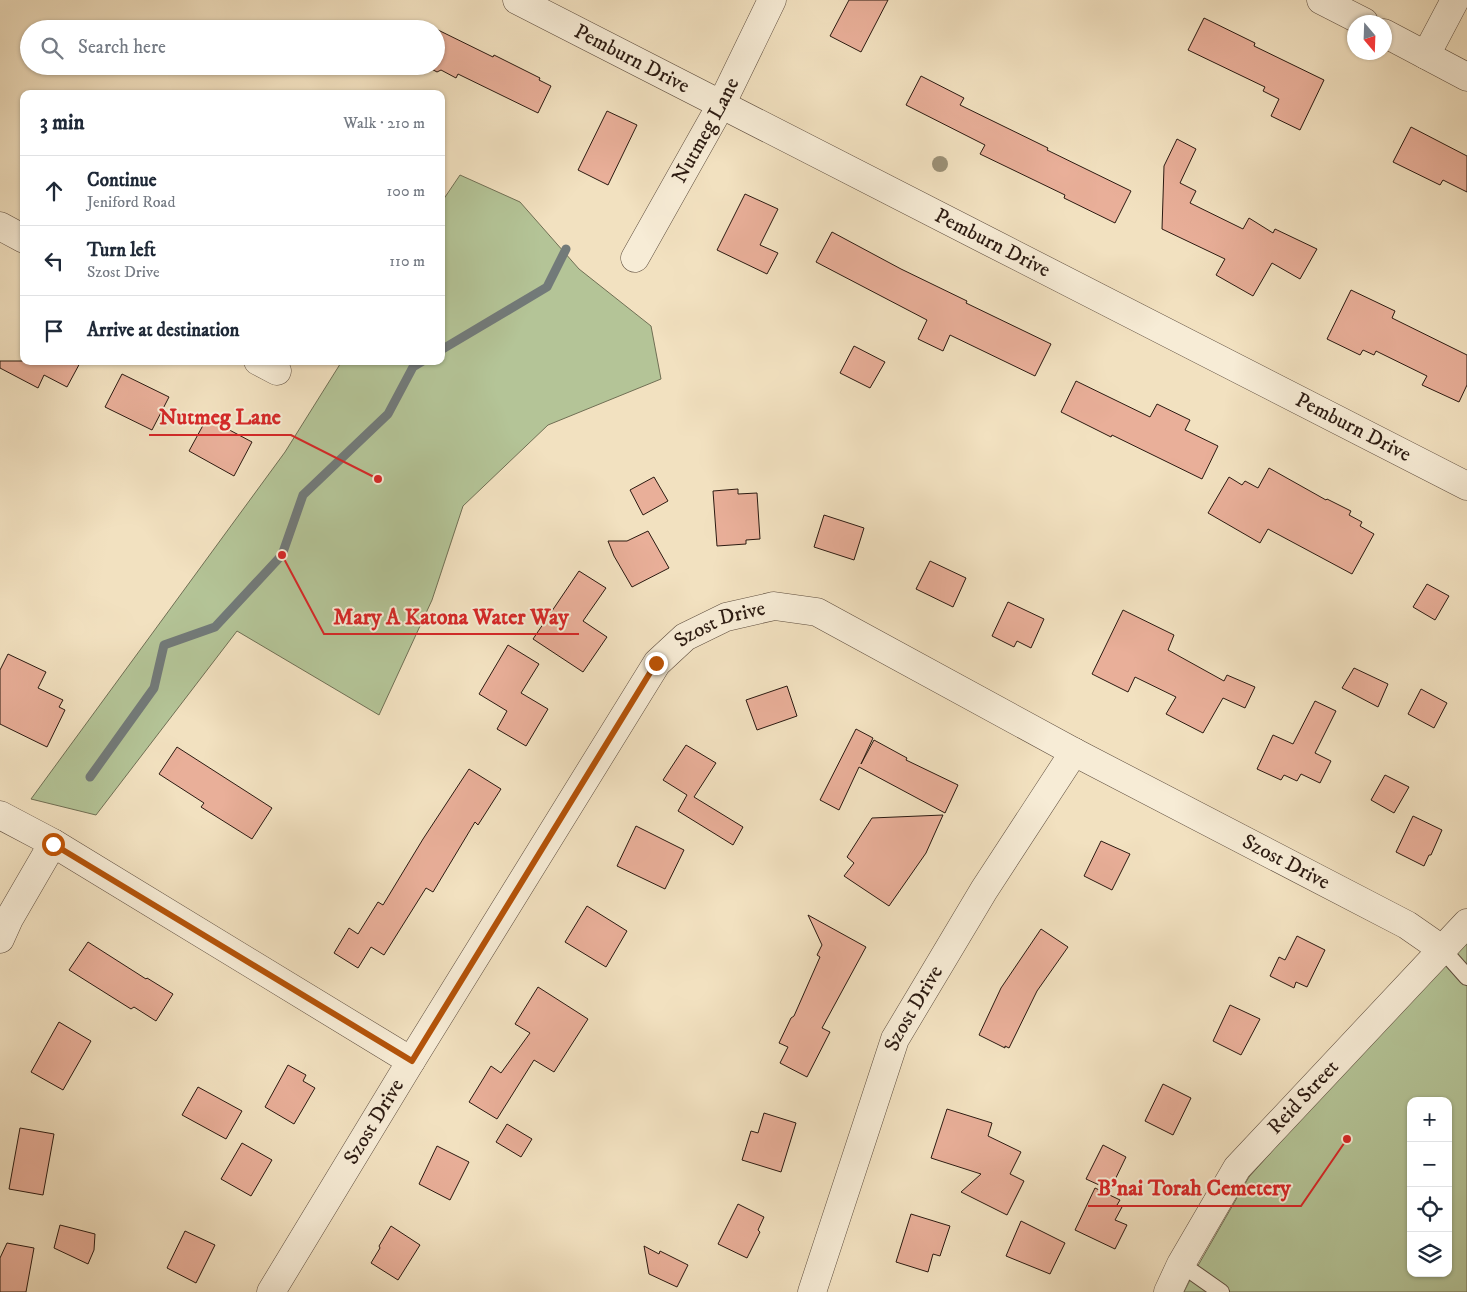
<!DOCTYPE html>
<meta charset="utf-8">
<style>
:root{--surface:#fff;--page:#f6f6f7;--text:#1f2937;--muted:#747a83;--line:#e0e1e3}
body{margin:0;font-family:"IM FELL DW Pica",serif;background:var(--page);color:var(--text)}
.controls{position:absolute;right:15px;bottom:15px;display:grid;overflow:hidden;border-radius:10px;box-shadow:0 1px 4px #0004}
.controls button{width:45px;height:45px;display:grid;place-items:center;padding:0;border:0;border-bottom:1px solid var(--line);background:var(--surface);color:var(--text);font:25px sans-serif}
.compass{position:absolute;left:1347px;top:15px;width:45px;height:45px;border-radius:50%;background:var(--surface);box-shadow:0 1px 4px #0004;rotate:161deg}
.stop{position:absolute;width:15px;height:15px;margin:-11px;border:4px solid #b45309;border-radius:50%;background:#fff}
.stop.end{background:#b45309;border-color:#fff;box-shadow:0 1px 5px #0008}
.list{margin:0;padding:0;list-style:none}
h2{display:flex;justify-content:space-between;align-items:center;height:65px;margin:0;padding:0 20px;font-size:21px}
h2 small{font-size:16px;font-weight:400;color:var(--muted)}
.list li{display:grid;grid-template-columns:32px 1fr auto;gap:15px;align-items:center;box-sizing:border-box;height:70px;padding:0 20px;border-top:1px solid var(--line)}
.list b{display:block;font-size:19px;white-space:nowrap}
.list p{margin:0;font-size:16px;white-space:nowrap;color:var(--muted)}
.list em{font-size:16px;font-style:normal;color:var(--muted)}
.icon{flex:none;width:28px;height:28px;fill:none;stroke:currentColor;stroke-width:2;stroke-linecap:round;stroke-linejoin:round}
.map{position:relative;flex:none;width:1467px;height:1292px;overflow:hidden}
.search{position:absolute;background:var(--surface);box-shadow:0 1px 4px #0004;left:20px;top:20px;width:425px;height:55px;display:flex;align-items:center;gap:12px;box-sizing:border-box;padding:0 18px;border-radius:28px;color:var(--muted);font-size:19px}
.panel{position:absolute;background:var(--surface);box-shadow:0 1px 4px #0004;left:20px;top:90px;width:425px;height:275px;border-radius:10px}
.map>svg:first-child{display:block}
.green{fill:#b4c497;stroke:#706f54;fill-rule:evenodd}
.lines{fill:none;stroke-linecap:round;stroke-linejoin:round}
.stream{stroke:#727a79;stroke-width:9}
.building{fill:#e9af99;stroke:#2b1a11}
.service-casing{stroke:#5d4c3d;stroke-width:18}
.minor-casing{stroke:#5d4c3d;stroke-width:29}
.service{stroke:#f7ecd6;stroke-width:16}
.minor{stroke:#f7ecd6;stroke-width:28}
.tree{fill:#9b9076}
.route{stroke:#b45309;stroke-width:6}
.labels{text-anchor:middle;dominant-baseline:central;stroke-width:4;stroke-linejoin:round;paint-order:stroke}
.street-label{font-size:21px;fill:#2b1a11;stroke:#f7ecd6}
.leader{fill:none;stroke:#d62828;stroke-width:2}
.callout-dot{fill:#d62828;stroke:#f7ecd6;stroke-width:2}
.callout-label{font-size:22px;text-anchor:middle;font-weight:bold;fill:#d62828;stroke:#f7ecd6;stroke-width:4;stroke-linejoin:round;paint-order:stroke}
</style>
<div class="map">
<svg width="1467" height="1292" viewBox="0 0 1467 1292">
<rect width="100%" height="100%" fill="#f2e1c0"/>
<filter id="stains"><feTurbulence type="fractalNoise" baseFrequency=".004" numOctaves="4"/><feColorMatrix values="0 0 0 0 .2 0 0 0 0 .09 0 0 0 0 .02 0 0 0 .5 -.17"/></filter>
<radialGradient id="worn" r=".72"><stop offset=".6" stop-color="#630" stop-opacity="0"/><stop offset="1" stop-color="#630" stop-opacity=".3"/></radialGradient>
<g class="green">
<path d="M460,175L520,202L579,269L651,326L661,379L548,425L463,506L432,600L379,715L237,631L96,815L31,799L285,452L342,361H441V203Z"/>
<path d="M1467,943V1292H1184L1192,1276L1249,1177L1355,1058ZM1411,1101H1448V1273H1411Z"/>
</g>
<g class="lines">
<g class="stream">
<path d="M441,350L547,287L566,249"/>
<path d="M90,777L154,688L164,645L215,627L282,555L303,495L388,414L413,367L423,361"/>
</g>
</g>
<g class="building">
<path d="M849,0H888L861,52L830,36Z"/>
<path d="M1204,18L1255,43L1254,46L1324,80L1300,130L1271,116L1279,99L1263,91L1265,87L1188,50Z"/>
<path d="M436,29L493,57L494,55L540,78L539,80L551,86L538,113L458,74L456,78L441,70L437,72L426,66H436Z"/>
<path d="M921,76L964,98L960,105L1044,146L1048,148L1047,150L1131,191L1115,223L1064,198L1065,195L980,154L985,145L906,105Z"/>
<path d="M607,111L637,125L608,185L578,170Z"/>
<path d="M1411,127L1467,156V192L1443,180L1440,185L1393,162Z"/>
<path d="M1177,139L1196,149L1180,183L1196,191L1190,203L1243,229L1249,218L1273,233L1275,229L1317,249L1300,279L1272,263L1253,296L1216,275L1225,259L1162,229L1164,166Z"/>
<path d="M745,194L778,209L760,245L778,253L767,274L717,250Z"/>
<path d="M832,232L901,269L967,301L966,303L1051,344L1035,376L950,335L943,351L918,339L927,320L816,262Z"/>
<path d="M1351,290L1395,311L1392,318L1467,355V385L1459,402L1422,385L1427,376L1376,351L1374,355L1363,350L1360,355L1327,339Z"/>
<path d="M854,346L885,362L870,388L840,373Z"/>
<path d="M0,361H81L67,387L44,375L38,388L0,368Z"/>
<path d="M122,374L169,397L152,430L105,407Z"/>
<path d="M1076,381L1150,417L1157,404L1190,420L1185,430L1218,446L1202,479L1112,435L1111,437L1061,412Z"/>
<path d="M207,418L252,442L234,476L189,451Z"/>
<path d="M1269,468L1326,500L1327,499L1351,511L1349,515L1362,522L1360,526L1374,534L1352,574L1268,529L1260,543L1208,513L1229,477L1242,485L1245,481L1258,488Z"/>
<path d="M654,477L668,501L643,515L630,490Z"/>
<path d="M738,489V494L757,493L760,539L746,540V544L717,546L713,491Z"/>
<path d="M824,515L864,528L854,560L814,547Z"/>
<path d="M648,531L669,568L632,587L614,556L608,541H627Z"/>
<path d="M930,561L966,578L953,607L916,589Z"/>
<path d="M579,571L606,588L583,621L607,637L583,672L533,639Z"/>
<path d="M1427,584L1449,596L1435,620L1413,607Z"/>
<path d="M1008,602L1044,619L1031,648L1017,641L1014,647L992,636Z"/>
<path d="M1123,610L1174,635L1168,650L1224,681L1227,675L1255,687L1245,708L1223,698L1203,733L1166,714L1176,697L1135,677L1128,692L1092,674Z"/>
<path d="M508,645L539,664L521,693L548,709L526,746L497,729L507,711L479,694Z"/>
<path d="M8,654L46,672L38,688L63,700L59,707L65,710L47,747L0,724V670Z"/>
<path d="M1354,668L1388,684L1378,707L1342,688Z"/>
<path d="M787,686L797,716L757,730L746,700Z"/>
<path d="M1421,689L1447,703L1434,728L1408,714Z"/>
<path d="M1315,701L1336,711L1315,753L1331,761L1320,783L1301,774L1297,781L1284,775L1281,780L1257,769L1273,735L1293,744Z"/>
<path d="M856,729L873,738L861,764L874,740L907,758L906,760L958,785L945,813L859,767L839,810L820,800Z"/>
<path d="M686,745L716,763L694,797L743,827L733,845L678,811L687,795L663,780Z"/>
<path d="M177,747L272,808L252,839L201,807L204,803L159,774Z"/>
<path d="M469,769L501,789L478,825L475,822L433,892L426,888L384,955L371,947L358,968L334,953L349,928L358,934L378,902L383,905L423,839Z"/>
<path d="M1385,775L1409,787L1394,813L1371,800Z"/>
<path d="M943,815L926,853L889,906L844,876L854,863L847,857L872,818Z"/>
<path d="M1413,816L1442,830L1431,855H1429L1424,866L1396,852Z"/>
<path d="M636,826L684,850L665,889L617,866Z"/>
<path d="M1101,841L1130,854L1112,890L1084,876Z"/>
<path d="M587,906L627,931L606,967L565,942Z"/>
<path d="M808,915L866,947L822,1028L830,1032L807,1077L780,1063L788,1047L779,1043L791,1018L794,1016L820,957L817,955L822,945Z"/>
<path d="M1041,929L1068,947L1037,991L1009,1048L1005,1046V1048L979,1035L1001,988Z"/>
<path d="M1297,936L1325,950L1307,987L1296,982L1294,988L1270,976L1279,957L1285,960Z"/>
<path d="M88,942L146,979L147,978L173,994L156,1021L134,1007L131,1009L69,970Z"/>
<path d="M538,987L588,1019L554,1072L534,1060L497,1119L469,1102L491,1066L501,1073L530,1033L515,1024Z"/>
<path d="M1230,1005L1260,1019L1241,1055L1213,1041Z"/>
<path d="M59,1022L91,1041L63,1090L31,1072Z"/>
<path d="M288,1065L306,1075L303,1081L315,1088L294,1124L265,1107Z"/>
<path d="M1163,1084L1191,1098L1173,1135L1145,1121Z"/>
<path d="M198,1087L242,1111L226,1139L182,1115Z"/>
<path d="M947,1109L992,1123L988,1136L1021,1152L1010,1174L1024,1181L1007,1215L961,1192L981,1174L931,1158Z"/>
<path d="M764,1113L796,1123L781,1172L742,1160L751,1131L758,1133Z"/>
<path d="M507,1124L532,1139L521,1157L496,1142Z"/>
<path d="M20,1128L54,1134L43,1195L9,1189Z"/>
<path d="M242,1143L272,1160L251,1196L221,1179Z"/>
<path d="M1103,1145L1126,1157L1110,1190L1086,1179Z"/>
<path d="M437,1146L469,1162L450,1200L419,1184Z"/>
<path d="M1095,1188L1120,1200L1117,1205L1122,1207L1115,1220L1127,1225L1115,1249L1075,1230Z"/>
<path d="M738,1204L764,1217L758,1230L760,1232L747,1258L718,1244Z"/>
<path d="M911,1214L950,1226L940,1256L933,1254L928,1272L896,1262Z"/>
<path d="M1021,1221L1065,1243L1050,1274L1006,1256Z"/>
<path d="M60,1225L95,1234L94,1250L88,1264L54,1248Z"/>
<path d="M391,1226L420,1245L398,1280L371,1263L380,1248L379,1246Z"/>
<path d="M185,1231L215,1245L196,1283L167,1268Z"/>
<path d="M7,1243L34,1248L26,1292H0V1258Z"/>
<path d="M644,1246L659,1254L660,1251L688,1265L677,1287L649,1274Z"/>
</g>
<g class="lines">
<g class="service-casing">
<g id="service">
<path d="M1443,950L1467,977"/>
<path d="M1181,1264L1221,1292"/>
</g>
</g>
<g class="minor-casing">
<g id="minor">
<path id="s1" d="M517,0C833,163 1151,323 1467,486"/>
<path d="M1321,0L1364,22"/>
<path d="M1384,33L1467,77"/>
<path d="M1426,55L1455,0"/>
<path d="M0,226L24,239"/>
<path id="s2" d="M635,258L721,105L772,0"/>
<path d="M258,361L277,371"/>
<path d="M0,815L53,843L411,1061"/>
<path d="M0,939L9,919L53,843"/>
<path id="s3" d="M271,1292L411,1061L657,663L685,637L726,617L774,606L817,612L1074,752L1407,925L1443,950"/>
<path id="s4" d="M812,1292L895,1039L984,890L1074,752"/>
<path id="s5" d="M1168,1292L1181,1264L1237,1168L1467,923"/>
</g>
</g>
<use href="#service" class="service"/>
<use href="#minor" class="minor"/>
</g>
<circle class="tree" cx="940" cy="164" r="8"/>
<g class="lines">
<path class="route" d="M53,844L412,1061L656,663"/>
</g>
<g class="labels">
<g class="street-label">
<text stroke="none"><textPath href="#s1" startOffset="129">Pemburn Drive</textPath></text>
<text stroke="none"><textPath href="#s2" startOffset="146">Nutmeg Lane</textPath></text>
<text stroke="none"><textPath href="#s1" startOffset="534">Pemburn Drive</textPath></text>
<text stroke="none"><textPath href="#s1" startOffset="939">Pemburn Drive</textPath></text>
<text stroke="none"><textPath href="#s3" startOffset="814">Szost Drive</textPath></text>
<text stroke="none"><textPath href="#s3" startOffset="1446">Szost Drive</textPath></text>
<text stroke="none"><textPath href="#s4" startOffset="302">Szost Drive</textPath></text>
<text stroke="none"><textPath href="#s5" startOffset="239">Reid Street</textPath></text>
<text stroke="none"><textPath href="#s3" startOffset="199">Szost Drive</textPath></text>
</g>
</g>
<path class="leader" d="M378 479L291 435H149M282 555L324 634H579M1347 1139L1301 1206H1088"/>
<g class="callout-dot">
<circle cx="378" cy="479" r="5"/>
<circle cx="282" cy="555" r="5"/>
<circle cx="1347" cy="1139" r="5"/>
</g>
<g class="callout-label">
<text x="220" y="424">Nutmeg Lane</text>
<text x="451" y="624">Mary A Katona Water Way</text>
<text x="1194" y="1195">B'nai Torah Cemetery</text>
</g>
<rect width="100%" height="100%" filter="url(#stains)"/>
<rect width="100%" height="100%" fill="url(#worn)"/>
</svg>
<div class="controls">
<button>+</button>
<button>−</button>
<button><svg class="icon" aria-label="locate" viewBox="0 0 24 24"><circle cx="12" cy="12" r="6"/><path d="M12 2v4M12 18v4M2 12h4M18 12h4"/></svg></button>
<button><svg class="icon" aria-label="layers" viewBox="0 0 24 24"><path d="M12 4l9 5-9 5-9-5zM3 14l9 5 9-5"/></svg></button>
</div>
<svg class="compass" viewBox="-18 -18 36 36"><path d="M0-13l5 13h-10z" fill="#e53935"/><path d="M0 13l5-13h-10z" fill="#747a83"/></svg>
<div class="stop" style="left:53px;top:844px"></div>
<div class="stop end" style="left:656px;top:663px"></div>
<div class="search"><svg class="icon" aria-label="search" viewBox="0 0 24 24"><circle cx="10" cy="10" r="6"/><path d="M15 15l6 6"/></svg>Search here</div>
<section class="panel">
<h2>3 min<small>Walk · 210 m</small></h2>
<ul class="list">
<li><svg class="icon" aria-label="ahead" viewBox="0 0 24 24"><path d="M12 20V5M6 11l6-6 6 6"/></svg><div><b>Continue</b><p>Jeniford Road</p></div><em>100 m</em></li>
<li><svg class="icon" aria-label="left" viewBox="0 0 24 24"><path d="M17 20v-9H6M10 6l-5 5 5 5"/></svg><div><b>Turn left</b><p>Szost Drive</p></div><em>110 m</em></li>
<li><svg class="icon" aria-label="arrive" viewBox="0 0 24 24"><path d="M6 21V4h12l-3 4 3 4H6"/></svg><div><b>Arrive at destination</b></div></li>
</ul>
</section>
</div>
